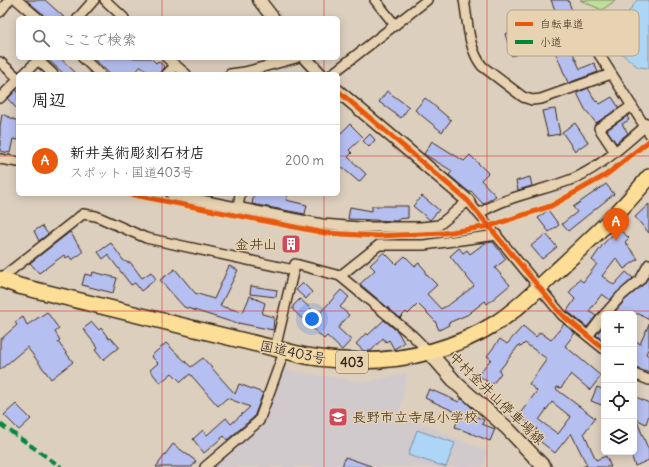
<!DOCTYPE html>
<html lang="ja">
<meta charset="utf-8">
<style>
:root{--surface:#fff;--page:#f6f6f6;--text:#202124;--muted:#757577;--line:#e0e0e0;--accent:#ea580c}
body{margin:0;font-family:Delius,"Klee One",sans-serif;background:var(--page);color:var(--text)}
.controls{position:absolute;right:12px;bottom:12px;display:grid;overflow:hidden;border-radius:6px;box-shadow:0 2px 10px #0003}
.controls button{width:36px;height:36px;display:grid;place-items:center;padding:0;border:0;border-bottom:1px solid var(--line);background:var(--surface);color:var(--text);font:20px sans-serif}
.you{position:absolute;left:312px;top:319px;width:14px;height:14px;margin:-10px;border:3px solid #fff;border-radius:50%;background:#1a73e8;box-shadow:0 0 0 6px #1a73e833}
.badge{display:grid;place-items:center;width:26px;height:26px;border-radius:50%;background:var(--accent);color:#fff;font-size:13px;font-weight:700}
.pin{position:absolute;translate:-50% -33px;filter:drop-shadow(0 1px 2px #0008)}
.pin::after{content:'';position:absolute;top:21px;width:14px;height:12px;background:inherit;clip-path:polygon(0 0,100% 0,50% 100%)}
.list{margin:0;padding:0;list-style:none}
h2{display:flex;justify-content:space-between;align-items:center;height:52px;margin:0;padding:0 16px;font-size:17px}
h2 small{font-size:13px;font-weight:400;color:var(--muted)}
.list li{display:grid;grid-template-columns:26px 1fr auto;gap:12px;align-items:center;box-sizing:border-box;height:72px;padding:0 16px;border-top:1px solid var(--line)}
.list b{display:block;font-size:15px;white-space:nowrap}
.list p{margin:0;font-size:13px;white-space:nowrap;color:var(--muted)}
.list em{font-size:13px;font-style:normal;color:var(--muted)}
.icon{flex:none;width:22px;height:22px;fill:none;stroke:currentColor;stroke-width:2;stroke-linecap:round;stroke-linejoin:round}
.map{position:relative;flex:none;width:649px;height:467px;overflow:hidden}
.search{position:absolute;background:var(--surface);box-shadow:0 2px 10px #0003;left:16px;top:16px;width:324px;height:44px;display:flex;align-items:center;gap:10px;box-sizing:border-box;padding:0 14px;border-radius:6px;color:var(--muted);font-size:15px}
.panel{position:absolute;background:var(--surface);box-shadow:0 2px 10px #0003;left:16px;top:72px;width:324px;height:124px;border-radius:6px}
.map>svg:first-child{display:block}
.built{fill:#d1cacd}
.green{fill:#bde09a;stroke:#7c855c}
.water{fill:#acd5f6;stroke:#7f91a0}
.building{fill:#b5bff0;stroke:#3b2a1e;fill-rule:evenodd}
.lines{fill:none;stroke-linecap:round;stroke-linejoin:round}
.minor-casing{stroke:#3b2a1e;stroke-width:12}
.tertiary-casing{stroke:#3b2a1e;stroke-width:15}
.secondary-casing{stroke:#3b2a1e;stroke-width:16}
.trunk-casing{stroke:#3b2a1e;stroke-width:18}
.minor{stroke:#e7d3b1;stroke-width:9}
.tertiary{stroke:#e7d3b1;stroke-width:12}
.secondary{stroke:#e7d3b1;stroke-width:13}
.trunk{stroke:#fdde96;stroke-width:15}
.quiet{stroke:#00873e;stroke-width:4;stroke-dasharray:8 4;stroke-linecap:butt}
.cycleway-casing{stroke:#e7d3b1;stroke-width:8}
.cycleway{stroke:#e8590c;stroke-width:5}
.grid{fill:none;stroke:#d62828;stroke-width:1;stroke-opacity:0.55}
.labels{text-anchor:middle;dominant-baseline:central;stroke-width:3;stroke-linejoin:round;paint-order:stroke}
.shield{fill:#e7d3b1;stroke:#6f5d4a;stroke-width:1}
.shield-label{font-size:13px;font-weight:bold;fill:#3b2a1e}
.poi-label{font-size:14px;fill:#3b2a1e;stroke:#e7d3b1;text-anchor:end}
.street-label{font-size:14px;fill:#3b2a1e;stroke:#e7d3b1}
.key{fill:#e7d3b1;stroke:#b3a085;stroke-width:1}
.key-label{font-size:11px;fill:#3b2a1e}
</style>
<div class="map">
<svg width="649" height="467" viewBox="0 0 649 467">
<rect width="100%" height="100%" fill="#ddcfbe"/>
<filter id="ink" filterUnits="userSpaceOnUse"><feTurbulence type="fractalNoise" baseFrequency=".025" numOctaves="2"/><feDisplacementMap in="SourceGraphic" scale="8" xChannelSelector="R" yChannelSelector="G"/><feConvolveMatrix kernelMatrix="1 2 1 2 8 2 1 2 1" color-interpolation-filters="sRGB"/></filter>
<g filter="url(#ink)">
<path class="built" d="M279,369L365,382L407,373L400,413L488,452L483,467H212V460L264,422Z"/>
<path class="green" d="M580,0H616L602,10Z"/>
<g class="water">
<path d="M637,0H649V68L638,67L610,44V38Z"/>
<path d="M417,430L455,443L446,467L408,455Z"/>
</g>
<g class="building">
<path d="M26,0H45L65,18H44L42,13Z"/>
<path d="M551,0H568L574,16L541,32L537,22L557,15Z"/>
<path d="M521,29L528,50L512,56L505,34Z"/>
<path d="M569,44L580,69L594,63L598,72L568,83L555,51Z"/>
<path d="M46,58H60L77,74H64Z"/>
<path d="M93,58H151L156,63L158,61L165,67L159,74H150L141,66L134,74H110Z"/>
<path d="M588,88L596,102L597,101L600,104L612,97L619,108L596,123L585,109L577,93Z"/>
<path d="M16,90L18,91V110L8,99Z"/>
<path d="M387,91L409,107L401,118L379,102Z"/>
<path d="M425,98L451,120L442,132L415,110Z"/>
<path d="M555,109L560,134L548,136L542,111Z"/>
<path d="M2,114L18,121V140L13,139L10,153L0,151V126Z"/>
<path d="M627,116L629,120L622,124L628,133L616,143L607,130Z"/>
<path d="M575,123L588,142L575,151L562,132Z"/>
<path d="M350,124L363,137L349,150L352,153L348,157L366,174L359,182L338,164V136Z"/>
<path d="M370,134L375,140L369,147L363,141Z"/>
<path d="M432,141L464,161L470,155L488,173L481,180L496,196L483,204L471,191L469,192L449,175L452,171L424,154Z"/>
<path d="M530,177L532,186L518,190L516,181Z"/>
<path d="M606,184L614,194L568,231L562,224L577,212L573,207Z"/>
<path d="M254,194H288L286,200L307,205L305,214L252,204Z"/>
<path d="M422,196L439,210L430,220L413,206Z"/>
<path d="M649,204V233L635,217Z"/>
<path d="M372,206H408V218L398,219V221L348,219L350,207L372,211Z"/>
<path d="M548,210L559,225L549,232L538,218Z"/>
<path d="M42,226L48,234L39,241L34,231Z"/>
<path d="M619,229L629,238L625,242L638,259L624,269L616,258L602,276L614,285L626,272L633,278L610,300L602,294L589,311L596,316L587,327L567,311L575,299L569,293L579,279L583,282L597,264L592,260L604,243Z"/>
<path d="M70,232L82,250V253L72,260L69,256L66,258L64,255L39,273L30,263Z"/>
<path d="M546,234L557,247L542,259L531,246Z"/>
<path d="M493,242L506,259L495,268L510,285L487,304L485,301L467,315L448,323L449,325L439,330L435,321L418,304L408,314L406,312L400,318L360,284L375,270L370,265L384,252L396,264L405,256L415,266L419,263L426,271L425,273L437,285L427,294L441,309L450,304L474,286L450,256L459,248L463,253L467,250L470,254L485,243Z"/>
<path d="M111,243L123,260L128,263L130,262L142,278L151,272L156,279L141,291L135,283L131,285L108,255L103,259L98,252Z"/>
<path d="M229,266L238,270L220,306L243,312L250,296L265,303L262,314L274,317L273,330L238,323V324L184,307L160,280L175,269L195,293L214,299Z"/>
<path d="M93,272L117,278L113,293L82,285L85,274L92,276Z"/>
<path d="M649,276V320L639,314H613L625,300L644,284Z"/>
<path d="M303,283L312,292L306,299L296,290Z"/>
<path d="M251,286L277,290L276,297L250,294Z"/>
<path d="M341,290L349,297L340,307L349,315L338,328L351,340L342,350L327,336L324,339L293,310V306L300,299L318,315Z"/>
<path d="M47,312L59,329L55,332L60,340L58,342L73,362L51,379L27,347L0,370V340L17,325L15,322L23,317L27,325Z"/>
<path d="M384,320L398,332L404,343L394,349L389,340L386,342L383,338L371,351H364L356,344L366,333L368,335Z"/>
<path d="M92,322L99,330L101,328L109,339L111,338L119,347L103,360L95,350L98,348L83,329Z"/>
<path d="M564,324L575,333L565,346L601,376L590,390L571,374L561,388L557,387L556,389L595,418L584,433L596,460L606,456L611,467H582L587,465L571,433L555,453L532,435L537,429L518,416L537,391L529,384L547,359L525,343L521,347L519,345L499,371L501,373L492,385L478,375L491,359L487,356L500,339L507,344L523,326L536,337L540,332L551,340ZM552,402L571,417L558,434L539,420Z"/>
<path d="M649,324V347L646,354L649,356V373L634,367V339L640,344Z"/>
<path d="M604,325V341L596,335Z"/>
<path d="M166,343L191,367L203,358L235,394L239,384L263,393L254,417L227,440L224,436L204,453L193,439L203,430L207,435L226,418L231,424L250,407L227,398L218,406L190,374L181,382L172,373L160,383L150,370L158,363L151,356Z"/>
<path d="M597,387L604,390V406L591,401Z"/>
<path d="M429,389L459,402L460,399L464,400L473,409L471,414L484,420L482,424L495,429L490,441L455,427L460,414L425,398Z"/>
<path d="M634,396L649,403V415L646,424L636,419L649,451V460L635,466L630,452H634Z"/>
<path d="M16,404L31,419L19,430L4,415Z"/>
<path d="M173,444L196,461L192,467H156Z"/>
<path d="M345,457L371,466V467H342Z"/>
</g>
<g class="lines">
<g class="minor-casing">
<g id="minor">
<path d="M17,0L38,18"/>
<path d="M105,0L124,18"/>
<path d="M375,0L395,25"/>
<path d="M464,0C468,22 468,48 482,66L523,97L532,100L541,99L611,74"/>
<path d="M0,12L9,0"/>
<path d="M78,18L94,0"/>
<path d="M578,21L649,133"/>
<path d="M83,58L100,74"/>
<path d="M167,58L186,74"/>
<path d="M38,60L53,74"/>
<path d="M0,62L18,78"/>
<path d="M24,74L40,58"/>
<path d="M167,74L175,66"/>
<path d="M230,74L245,72L296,58"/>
<path d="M332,74L427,0"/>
<path d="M0,98L18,80"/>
<path d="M615,152L599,128L632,106"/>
<path d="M0,159L18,162"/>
<path d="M171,194L322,224L359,227H421L439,225L468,201L562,315L604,349"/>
<path d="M238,208L240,194"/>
<path d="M480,213C508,195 544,191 575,178C603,165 626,143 649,123"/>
<path d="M340,276L379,245H424L497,235"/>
<path d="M0,279L83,214L96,216L146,238L294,270"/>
<path d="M605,314L621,296L640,280L649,264"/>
<path d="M588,336L604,315"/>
<path d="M275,349L295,264L340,276L413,336L428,351"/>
<path d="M634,374L649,380"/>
<path d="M205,467L259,421L284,352"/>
</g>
</g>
<g class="tertiary-casing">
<g id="tertiary">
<path d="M259,0L273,18"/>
<path d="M305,58L320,74"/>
<path d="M338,91L468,201"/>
</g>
</g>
<g class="secondary-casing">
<path id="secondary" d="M428,351L457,384L507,428L544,467"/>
</g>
<g class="trunk-casing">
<path id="trunk" d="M0,279L19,286L306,356C372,367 438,359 496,323C521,307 542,284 564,264C594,236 623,209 649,177"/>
</g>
<use href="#minor" class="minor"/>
<use href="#tertiary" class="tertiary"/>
<use href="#secondary" class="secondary"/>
<use href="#trunk" class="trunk"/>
<path class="quiet" d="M0,424L61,467"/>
<g class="cycleway-casing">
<g id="cycleway">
<path d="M338,91L468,201L562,315L604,349"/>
<path d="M129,194L325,233L377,236L444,233L490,226L551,206L606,175L649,141"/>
</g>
</g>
<use href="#cycleway" class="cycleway"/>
</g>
</g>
<path class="grid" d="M162,0V18M324,0V18M487,0V467M162,58V74M324,58V74M0,156H18M338,156H649M162,194V467M324,194V467M0,311H649"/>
<defs>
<g id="building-square" transform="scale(1)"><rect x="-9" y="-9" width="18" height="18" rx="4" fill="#d1495b" stroke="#e7d3b1"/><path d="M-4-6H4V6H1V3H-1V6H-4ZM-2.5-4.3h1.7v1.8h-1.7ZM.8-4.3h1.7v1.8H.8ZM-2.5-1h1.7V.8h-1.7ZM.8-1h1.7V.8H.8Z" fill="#fff"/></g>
<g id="school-square" transform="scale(1)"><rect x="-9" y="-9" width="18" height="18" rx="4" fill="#d1495b" stroke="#e7d3b1"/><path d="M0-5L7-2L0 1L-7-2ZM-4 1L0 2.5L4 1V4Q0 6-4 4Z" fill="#fff"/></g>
</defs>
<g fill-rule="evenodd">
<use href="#building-square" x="291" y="244"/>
<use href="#school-square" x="338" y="417"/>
</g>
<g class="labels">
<rect class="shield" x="336" y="351" width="32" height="22" rx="3"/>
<g class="shield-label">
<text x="352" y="362">403</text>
</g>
<g class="poi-label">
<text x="277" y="244">金井山</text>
<text x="352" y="417" text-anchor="start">長野市立寺尾小学校</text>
</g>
<g class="street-label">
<text transform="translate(293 352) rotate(12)">国道403号</text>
<text transform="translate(497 398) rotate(44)">中村金井山停車場線</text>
</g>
</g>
<rect x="507" y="10" width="132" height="46" rx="6" class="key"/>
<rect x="515" y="22" width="18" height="4" fill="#e8590c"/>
<rect x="515" y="40" width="18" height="4" fill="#00873e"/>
<g class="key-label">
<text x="540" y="28">自転車道</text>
<text x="540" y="46">小道</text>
</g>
</svg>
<div class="controls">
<button>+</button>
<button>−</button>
<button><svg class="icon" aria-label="locate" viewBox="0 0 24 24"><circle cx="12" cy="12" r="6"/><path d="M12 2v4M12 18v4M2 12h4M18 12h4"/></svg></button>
<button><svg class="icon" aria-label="layers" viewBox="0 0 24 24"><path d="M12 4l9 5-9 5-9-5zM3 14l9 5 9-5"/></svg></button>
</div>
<div class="you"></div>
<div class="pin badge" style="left:616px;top:241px">A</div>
<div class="search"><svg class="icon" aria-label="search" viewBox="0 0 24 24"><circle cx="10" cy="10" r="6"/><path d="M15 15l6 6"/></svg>ここで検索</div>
<section class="panel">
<h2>周辺<small></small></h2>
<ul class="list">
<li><span class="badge">A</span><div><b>新井美術彫刻石材店</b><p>スポット · 国道403号</p></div><em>200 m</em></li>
</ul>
</section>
</div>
